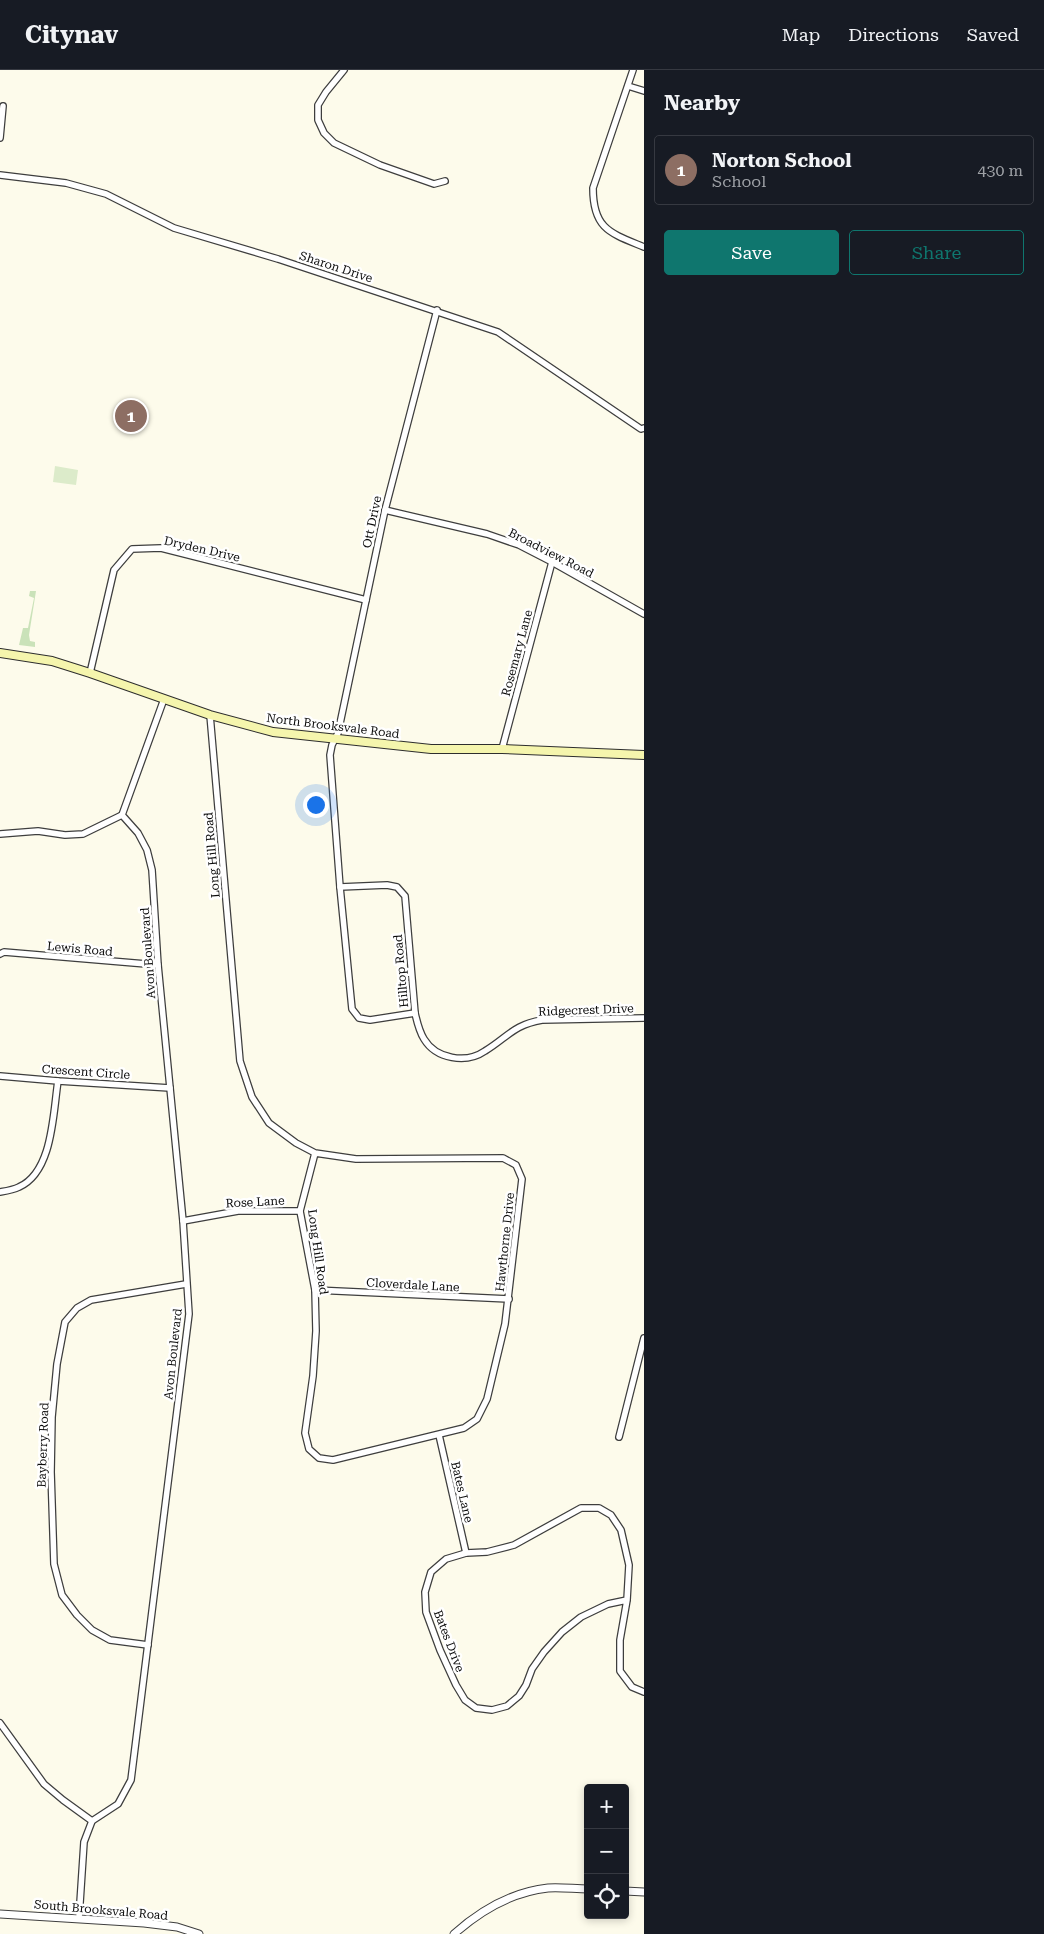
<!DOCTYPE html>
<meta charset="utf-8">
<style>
:root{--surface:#171b24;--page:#242831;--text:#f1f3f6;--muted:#9ea1a6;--line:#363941;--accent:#0f766e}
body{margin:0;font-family:"Roboto Serif",serif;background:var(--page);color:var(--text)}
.controls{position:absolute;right:15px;bottom:15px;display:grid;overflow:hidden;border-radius:5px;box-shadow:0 2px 8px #0003}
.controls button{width:45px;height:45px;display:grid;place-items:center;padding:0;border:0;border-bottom:1px solid var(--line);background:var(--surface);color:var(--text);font:25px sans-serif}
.you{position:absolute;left:315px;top:734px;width:18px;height:18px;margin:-12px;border:4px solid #fff;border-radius:50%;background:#1a73e8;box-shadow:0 0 0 8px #1a73e833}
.badge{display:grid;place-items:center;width:32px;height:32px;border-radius:50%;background:var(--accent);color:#fff;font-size:16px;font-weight:700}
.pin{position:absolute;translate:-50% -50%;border:2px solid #fff;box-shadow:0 1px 5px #0006}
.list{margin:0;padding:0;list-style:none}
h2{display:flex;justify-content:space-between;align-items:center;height:65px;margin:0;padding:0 20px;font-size:21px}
h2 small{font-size:16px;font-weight:400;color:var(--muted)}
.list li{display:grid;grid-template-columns:32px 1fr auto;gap:15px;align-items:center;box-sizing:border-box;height:70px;margin:0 10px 10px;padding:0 10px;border:1px solid var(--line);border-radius:5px}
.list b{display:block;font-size:19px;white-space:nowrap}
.list p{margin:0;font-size:16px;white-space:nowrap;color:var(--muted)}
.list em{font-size:16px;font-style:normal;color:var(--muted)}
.actions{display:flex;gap:10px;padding:15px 20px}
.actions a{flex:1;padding:11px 0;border:1px solid var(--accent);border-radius:5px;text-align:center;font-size:18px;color:var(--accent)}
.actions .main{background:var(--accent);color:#fff}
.icon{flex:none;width:28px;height:28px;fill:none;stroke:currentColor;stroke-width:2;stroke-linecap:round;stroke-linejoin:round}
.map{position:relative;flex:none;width:644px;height:1864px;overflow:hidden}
header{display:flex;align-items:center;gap:30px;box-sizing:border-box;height:70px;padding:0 25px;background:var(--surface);border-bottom:1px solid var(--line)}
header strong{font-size:24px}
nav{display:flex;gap:28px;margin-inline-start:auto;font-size:18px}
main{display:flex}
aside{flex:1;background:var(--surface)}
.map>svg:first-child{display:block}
.green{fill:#cae2b9}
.pitch{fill:#dcebca}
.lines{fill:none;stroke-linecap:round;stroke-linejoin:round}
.minor-casing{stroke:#3e3e3e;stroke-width:8}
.tertiary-casing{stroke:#3e3e3e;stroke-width:9}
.secondary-casing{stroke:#2d2d2d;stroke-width:10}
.minor{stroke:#fff;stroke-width:5.5}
.tertiary{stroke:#fff;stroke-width:7}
.secondary{stroke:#f5f5ad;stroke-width:8}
.labels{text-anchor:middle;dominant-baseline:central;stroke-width:5;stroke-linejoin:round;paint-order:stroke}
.street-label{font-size:12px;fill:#0b0b0b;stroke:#fff}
</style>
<header>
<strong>Citynav</strong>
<nav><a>Map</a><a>Directions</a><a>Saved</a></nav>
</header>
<main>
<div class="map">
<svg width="644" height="1864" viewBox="0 0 644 1864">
<rect width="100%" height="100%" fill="#fdfbeb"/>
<path class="green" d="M30,521H36L29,565L30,571L35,572V577L19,575L23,558H28L34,528L29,526Z"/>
<path class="pitch" d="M55,396L78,400L76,415L53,412Z"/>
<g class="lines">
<g class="minor-casing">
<g id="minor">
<path d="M344,0L326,22L318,35V50L324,63L334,73L380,95L434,114L445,111"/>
<path d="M633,0L593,118C593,159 610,163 644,177"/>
<path d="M628,16L644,21"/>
<path d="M0,68L3,36"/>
<path d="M0,105L66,113L106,124L174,158L278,189L498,262L641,359L644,358"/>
<path d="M385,440L487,464L519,475L552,492L644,544"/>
<path d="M90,603L114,500L132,479L161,478L366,530"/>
<path d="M210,645L240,991L252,1027L269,1053L296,1073L315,1083L356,1089L503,1088L516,1095L522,1109L505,1254L487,1329L477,1349L464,1358L333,1390L319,1388L309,1379L305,1363L313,1306L316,1261L315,1220L300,1141L315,1083"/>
<path d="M502,679L552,492"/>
<path d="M0,764L38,761L65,765L83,764L122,745"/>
<path d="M340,817L387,815L397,817L405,826L415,943C417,952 419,961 424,969C436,989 466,994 485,981C508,967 513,955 542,950L644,948"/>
<path d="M0,884L4,882L158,895"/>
<path d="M415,943L370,950L359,948L352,939L340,817L330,685L332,675L338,663L385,440L437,240"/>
<path d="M0,1006L58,1011L170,1018"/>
<path d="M0,1122C6,1121 13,1120 19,1117C53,1102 53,1043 58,1011"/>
<path d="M183,1151L238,1141H300"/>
<path d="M315,1220L509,1229"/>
<path d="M439,1365L466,1483"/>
<path d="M619,1367L644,1268"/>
<path d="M627,1530L608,1534L581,1547L562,1562L544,1582L532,1599L526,1615L519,1626L507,1636L492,1640L476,1638L465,1630L456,1615L440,1580L426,1542L425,1522L431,1502L446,1489L466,1483L487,1482L514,1475L581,1438H599L611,1445L621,1460L629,1495L627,1530L620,1570V1601L632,1617L644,1622"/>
<path d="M148,1575L110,1570L92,1560L77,1545L62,1525L54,1494L51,1402L52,1347L57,1294L65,1252L77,1238L91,1230L186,1214"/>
<path d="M0,1653L44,1714L63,1730L92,1751"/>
<path d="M79,1848L84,1772L92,1751L118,1734L131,1710L189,1244L183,1151L158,895L152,800L147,780L138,763L122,745L164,629"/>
</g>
</g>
<g class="tertiary-casing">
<g id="tertiary">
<path d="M625,1821L644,1822"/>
<path d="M0,1844L144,1853L177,1857L199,1864"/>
<path d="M454,1864C481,1840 512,1822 548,1818C561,1817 575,1819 588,1819"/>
</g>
</g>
<g class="secondary-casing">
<path id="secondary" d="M0,583L52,591L90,603L210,645L273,662L431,679H502L644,685"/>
</g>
<use href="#minor" class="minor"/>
<use href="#tertiary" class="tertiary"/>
<use href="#secondary" class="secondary"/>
</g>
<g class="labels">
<g class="street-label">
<text transform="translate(336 197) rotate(18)">Sharon Drive</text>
<text transform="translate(372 452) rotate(-78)">Ott Drive</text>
<text transform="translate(202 479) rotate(13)">Dryden Drive</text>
<text transform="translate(551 483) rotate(27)">Broadview Road</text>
<text transform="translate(517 583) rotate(-75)">Rosemary Lane</text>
<text transform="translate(333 656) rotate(7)">North Brooksvale Road</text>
<text transform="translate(212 785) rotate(-95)">Long Hill Road</text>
<text transform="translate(80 879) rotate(5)">Lewis Road</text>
<text transform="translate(148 883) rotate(-94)">Avon Boulevard</text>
<text transform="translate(401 901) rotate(-95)">Hilltop Road</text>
<text transform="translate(586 940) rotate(-2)">Ridgecrest Drive</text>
<text transform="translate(86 1002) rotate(4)">Crescent Circle</text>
<text transform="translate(255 1132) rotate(-3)">Rose Lane</text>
<text transform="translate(505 1172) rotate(-84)">Hawthorne Drive</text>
<text transform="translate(318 1182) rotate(82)">Long Hill Road</text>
<text transform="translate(413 1215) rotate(3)">Cloverdale Lane</text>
<text transform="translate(173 1284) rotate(-84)">Avon Boulevard</text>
<text transform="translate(43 1375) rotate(-88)">Bayberry Road</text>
<text transform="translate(462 1422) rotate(77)">Bates Lane</text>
<text transform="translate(449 1571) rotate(69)">Bates Drive</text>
<text transform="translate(101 1840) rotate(5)">South Brooksvale Road</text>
</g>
</g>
</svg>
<div class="controls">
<button>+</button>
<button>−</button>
<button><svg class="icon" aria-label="locate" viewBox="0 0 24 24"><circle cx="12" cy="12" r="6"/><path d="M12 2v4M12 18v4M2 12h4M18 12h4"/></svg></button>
</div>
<div class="you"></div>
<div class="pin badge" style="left:131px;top:346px;background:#8d6e63">1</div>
</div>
<aside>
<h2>Nearby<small></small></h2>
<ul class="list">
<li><span class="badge" style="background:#8d6e63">1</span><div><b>Norton School</b><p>School</p></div><em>430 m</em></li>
</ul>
<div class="actions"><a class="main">Save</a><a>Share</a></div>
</aside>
</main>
